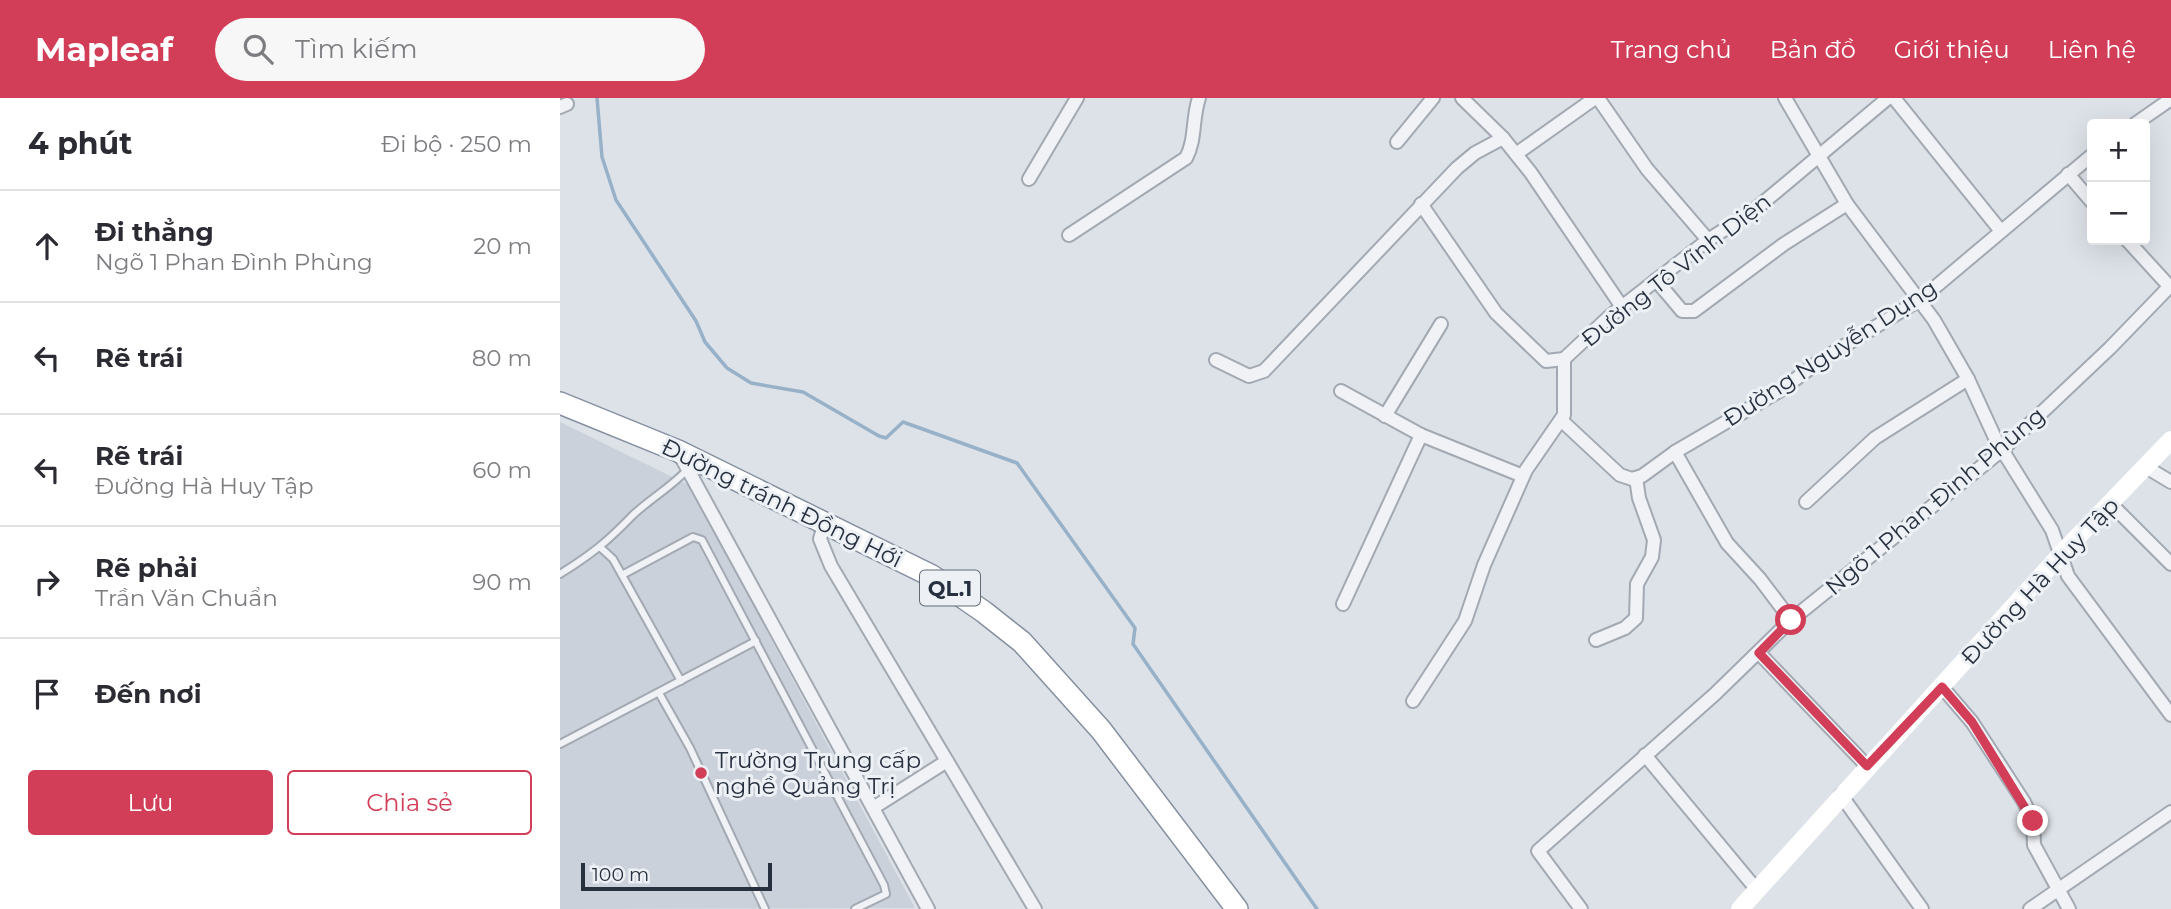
<!DOCTYPE html>
<html lang="vi">
<meta charset="utf-8">
<style>
:root{--surface:#fff;--page:#f7f7f7;--text:#2b2b33;--muted:#7c7c81;--line:#e1e1e2;--accent:#d23d57}
body{margin:0;font-family:Montserrat,sans-serif;background:var(--page);color:var(--text)}
.controls{position:absolute;right:21px;top:21px;display:grid;overflow:hidden;border-radius:7px;box-shadow:0 7px 28px #0002}
.controls button{width:63px;height:63px;display:grid;place-items:center;padding:0;border:0;border-bottom:2px solid var(--line);background:var(--surface);color:var(--text);font:35px sans-serif}
.scale{position:absolute;left:21px;bottom:18px;width:191px;box-sizing:border-box;padding-left:7px;border:4px solid #26303f;border-top:0;font-size:19px;line-height:24px;white-space:nowrap;color:#26303f;-webkit-text-stroke:5px #edf1f5;paint-order:stroke}
.stop{position:absolute;width:21px;height:21px;margin:-16px;border:5px solid #d23d57;border-radius:50%;background:#fff}
.stop.end{background:#d23d57;border-color:#fff;box-shadow:0 2px 7px #0008}
.list{margin:0;padding:0;list-style:none}
h2{display:flex;justify-content:space-between;align-items:center;height:91px;margin:0;padding:0 28px;font-size:30px}
h2 small{font-size:23px;font-weight:400;color:var(--muted)}
.list li{display:grid;grid-template-columns:46px 1fr auto;gap:21px;align-items:center;box-sizing:border-box;height:112px;padding:0 28px;border-top:2px solid var(--line)}
.list b{display:block;font-size:26px;white-space:nowrap}
.list p{margin:0;font-size:23px;white-space:nowrap;color:var(--muted)}
.list em{font-size:23px;font-style:normal;color:var(--muted)}
.actions{display:flex;gap:14px;padding:21px 28px}
.actions a{flex:1;padding:16px 0;border:2px solid var(--accent);border-radius:7px;text-align:center;font-size:24px;color:var(--accent)}
.actions .main{background:var(--accent);color:#fff}
.icon{flex:none;width:38px;height:38px;fill:none;stroke:currentColor;stroke-width:2;stroke-linecap:round;stroke-linejoin:round}
.map{position:relative;flex:none;width:1611px;height:811px;overflow:hidden}
header{display:flex;align-items:center;gap:42px;box-sizing:border-box;height:98px;padding:0 35px;background:var(--accent);color:#fff}
header strong{font-size:33px}
nav{display:flex;gap:38px;margin-inline-start:auto;font-size:24px}
.search{width:490px;height:63px;background:var(--page);display:flex;align-items:center;gap:18px;box-sizing:border-box;padding:0 24px;border-radius:38px;color:var(--muted);font-size:26px}
main{display:flex}
aside{flex:1;background:var(--surface)}
.map>svg:first-child{display:block}
.built{fill:#cbd1da}
.lines{fill:none;stroke-linecap:round;stroke-linejoin:round}
.stream{stroke:#97b1c9;stroke-width:3.5}
.service-casing{stroke:#a2a9b2;stroke-width:10}
.minor-casing{stroke:#a2a9b2;stroke-width:16}
.trunk-casing{stroke:#848f9f;stroke-width:24}
.service{stroke:#f0f2f6;stroke-width:6}
.minor{stroke:#f0f2f6;stroke-width:12}
.secondary{stroke:#fff;stroke-width:18}
.trunk{stroke:#fff;stroke-width:21}
.route{stroke:#d23d57;stroke-width:9}
.poi-dot{fill:#d23d57;stroke:#edf1f5;stroke-width:2.5}
.labels{text-anchor:middle;dominant-baseline:central;stroke-width:6;stroke-linejoin:round;paint-order:stroke}
.shield{fill:#edf1f5;stroke:#626a76;stroke-width:2}
.shield-label{font-size:21px;font-weight:bold;fill:#26303f}
.street-label{font-size:23px;fill:#26303f;stroke:#edf1f5}
.poi-label{font-size:23px;fill:#26303f;stroke:#edf1f5;text-anchor:start}
</style>
<header>
<strong>Mapleaf</strong>
<div class="search"><svg class="icon" aria-label="search" viewBox="0 0 24 24"><circle cx="10" cy="10" r="6"/><path d="M15 15l6 6"/></svg>Tìm kiếm</div>
<nav><a>Trang chủ</a><a>Bản đồ</a><a>Giới thiệu</a><a>Liên hệ</a></nav>
</header>
<main>
<aside>
<h2>4 phút<small>Đi bộ · 250 m</small></h2>
<ul class="list">
<li><svg class="icon" aria-label="ahead" viewBox="0 0 24 24"><path d="M12 20V5M6 11l6-6 6 6"/></svg><div><b>Đi thẳng</b><p>Ngõ 1 Phan Đình Phùng</p></div><em>20 m</em></li>
<li><svg class="icon" aria-label="left" viewBox="0 0 24 24"><path d="M17 20v-9H6M10 6l-5 5 5 5"/></svg><div><b>Rẽ trái</b></div><em>80 m</em></li>
<li><svg class="icon" aria-label="left" viewBox="0 0 24 24"><path d="M17 20v-9H6M10 6l-5 5 5 5"/></svg><div><b>Rẽ trái</b><p>Đường Hà Huy Tập</p></div><em>60 m</em></li>
<li><svg class="icon" aria-label="right" viewBox="0 0 24 24"><path d="M7 20v-9h11M14 6l5 5-5 5"/></svg><div><b>Rẽ phải</b><p>Trần Văn Chuẩn</p></div><em>90 m</em></li>
<li><svg class="icon" aria-label="arrive" viewBox="0 0 24 24"><path d="M6 21V4h12l-3 4 3 4H6"/></svg><div><b>Đến nơi</b></div></li>
</ul>
<div class="actions"><a class="main">Lưu</a><a>Chia sẻ</a></div>
</aside>
<div class="map">
<svg width="1611" height="811" viewBox="0 0 1611 811">
<rect width="100%" height="100%" fill="#dde2e8"/>
<path class="built" d="M0,324L135,390L211,541L355,810L0,811Z"/>
<g class="lines">
<path class="stream" d="M37,0L42,59L56,102L136,223L145,244L167,270L191,285L243,294L319,338L326,340L343,324L457,365L575,530L573,546L757,811"/>
<g class="service-casing">
<g id="service">
<path d="M41,450L53,461L121,583"/>
<path d="M0,476C32,456 47,444 73,417C90,401 110,390 128,371"/>
<path d="M62,477L133,439L142,442L324,787L326,796L295,811"/>
<path d="M99,595L130,650L205,811"/>
<path d="M0,646L196,543"/>
</g>
</g>
<g class="minor-casing">
<g id="minor">
<path d="M902,0L943,40L971,75L1062,209"/>
<path d="M1038,0L1087,71L1148,142"/>
<path d="M1225,0L1287,106L1374,222L1408,281L1436,342L1492,432L1508,478L1611,617"/>
<path d="M1334,0L1440,132"/>
<path d="M0,9L7,6"/>
<path d="M1575,26L1611,1"/>
<path d="M837,44L873,0"/>
<path d="M956,56L1035,0"/>
<path d="M1508,76L1532,104"/>
<path d="M469,81L517,0"/>
<path d="M861,106L936,215L986,263L1004,261"/>
<path d="M509,137L626,60C636,42 632,20 639,0"/>
<path d="M1567,142L1609,188"/>
<path d="M1096,182L1122,213H1134L1224,146L1287,106"/>
<path d="M656,262L689,278L704,273L897,70L915,55L943,40"/>
<path d="M781,293L861,337L963,378"/>
<path d="M825,318L881,226"/>
<path d="M1001,322L1060,377L1072,381L1082,378L1115,354L1221,292L1261,262L1361,201L1532,57"/>
<path d="M1115,354L1167,445L1200,481L1231,522"/>
<path d="M120,357L368,811"/>
<path d="M1586,369L1611,384"/>
<path d="M1246,404L1315,340L1408,281"/>
<path d="M1551,406L1611,466"/>
<path d="M264,427L260,441L271,468L475,811"/>
<path d="M783,506L861,337"/>
<path d="M1036,542L1065,530L1076,520L1077,486L1092,459L1094,442L1079,400L1076,380"/>
<path d="M1199,555L1307,668"/>
<path d="M1382,589L1412,624L1464,704L1473,723L1474,747L1509,811"/>
<path d="M853,603L905,523L924,467L966,372L1004,317V261L1050,218L1148,142L1192,114L1328,0"/>
<path d="M1085,657L1197,792"/>
<path d="M1281,697L1362,811"/>
<path d="M313,710L387,663"/>
<path d="M1021,811L978,753L1155,596L1231,522L1442,352L1550,250L1611,187"/>
<path d="M1470,811L1611,714"/>
</g>
</g>
<g class="trunk-casing">
<path id="trunk" d="M0,305L118,353L372,478L424,514L462,544L541,632L677,811"/>
</g>
<use href="#service" class="service"/>
<use href="#minor" class="minor"/>
<path class="secondary" d="M1180,811L1501,456L1611,342"/>
<use href="#trunk" class="trunk"/>
</g>
<g class="lines">
<path class="route" d="M1231,522L1199,555L1307,668L1382,589L1412,624L1473,723"/>
</g>
<circle class="poi-dot" cx="141" cy="675" r="7"/>
<g class="labels">
<rect class="shield" x="360" y="472.5" width="60" height="35" rx="5"/>
<g class="shield-label">
<text x="390" y="490">QL.1</text>
</g>
<g class="street-label">
<text transform="translate(1116 172) rotate(-38)">Đường Tô Vĩnh Diện</text>
<text transform="translate(1270 255) rotate(-33)">Đường Nguyễn Dụng</text>
<text transform="translate(1375 403) rotate(-40)">Ngõ 1 Phan Đình Phùng</text>
<text transform="translate(222 405) rotate(26)">Đường tránh Đồng Hới</text>
<text transform="translate(1480 483) rotate(-47)">Đường Hà Huy Tập</text>
</g>
<g class="poi-label">
<text x="155" y="662">Trường Trung cấp<tspan x="155" dy="26">nghề Quảng Trị</tspan></text>
</g>
</g>
</svg>
<div class="controls">
<button>+</button>
<button>−</button>
</div>
<div class="scale">100 m</div>
<div class="stop" style="left:1231px;top:522px"></div>
<div class="stop end" style="left:1473px;top:723px"></div>
</div>
</main>
